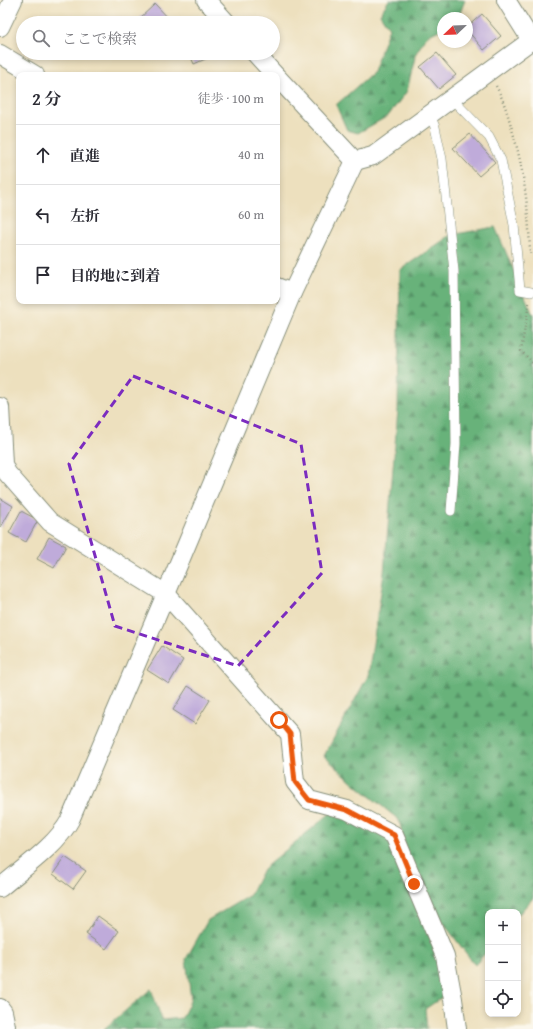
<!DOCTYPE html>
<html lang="ja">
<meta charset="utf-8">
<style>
:root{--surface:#fff;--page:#f2f2f3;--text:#2b2b33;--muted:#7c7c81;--line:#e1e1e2}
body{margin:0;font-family:"Gentium Book Plus","Noto Serif JP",serif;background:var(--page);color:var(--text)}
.controls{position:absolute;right:12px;bottom:12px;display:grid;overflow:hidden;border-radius:8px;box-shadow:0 2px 6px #0003}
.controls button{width:36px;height:36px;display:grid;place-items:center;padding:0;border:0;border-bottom:1px solid var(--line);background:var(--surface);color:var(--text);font:20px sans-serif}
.compass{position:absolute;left:437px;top:12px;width:36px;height:36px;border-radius:50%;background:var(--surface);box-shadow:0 2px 6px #0003;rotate:247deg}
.stop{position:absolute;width:12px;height:12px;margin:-9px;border:3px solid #ea580c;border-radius:50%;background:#fff}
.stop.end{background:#ea580c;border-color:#fff;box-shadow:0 1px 4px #0008}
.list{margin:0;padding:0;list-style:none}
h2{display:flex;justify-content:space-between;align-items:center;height:52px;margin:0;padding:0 16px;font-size:17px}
h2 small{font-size:13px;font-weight:400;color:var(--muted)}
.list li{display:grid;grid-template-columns:26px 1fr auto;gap:12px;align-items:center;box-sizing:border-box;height:60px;padding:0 16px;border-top:1px solid var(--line)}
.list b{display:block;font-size:15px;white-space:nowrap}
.list em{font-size:13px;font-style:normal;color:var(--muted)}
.icon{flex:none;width:22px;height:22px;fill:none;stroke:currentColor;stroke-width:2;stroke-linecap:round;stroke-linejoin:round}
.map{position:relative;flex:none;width:533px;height:1029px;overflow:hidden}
.search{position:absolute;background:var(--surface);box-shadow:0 2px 6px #0003;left:16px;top:16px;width:264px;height:44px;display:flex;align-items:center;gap:10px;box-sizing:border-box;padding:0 14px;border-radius:22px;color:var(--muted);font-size:15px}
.panel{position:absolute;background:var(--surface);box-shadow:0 2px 6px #0003;left:16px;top:72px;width:264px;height:232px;border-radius:8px}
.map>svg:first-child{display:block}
.forest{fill:url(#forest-firs);stroke:#437857}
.building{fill:#bfabda}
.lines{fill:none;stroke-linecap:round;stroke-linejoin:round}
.service-casing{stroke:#868e79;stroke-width:10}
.minor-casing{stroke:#868e79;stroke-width:20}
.path{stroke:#868e79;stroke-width:2.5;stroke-dasharray:1 3;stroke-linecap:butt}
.service{stroke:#fff;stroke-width:9}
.minor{stroke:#fff;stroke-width:18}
.route{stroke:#ea580c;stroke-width:5}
.marked{fill:none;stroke:#7b2cbf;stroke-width:3;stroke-dasharray:8 5;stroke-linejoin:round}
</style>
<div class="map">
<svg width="533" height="1029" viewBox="0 0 533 1029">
<defs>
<pattern id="forest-firs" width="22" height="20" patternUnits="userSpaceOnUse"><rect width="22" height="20" fill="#67b27a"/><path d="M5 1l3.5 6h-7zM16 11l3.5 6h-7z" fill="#549265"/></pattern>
</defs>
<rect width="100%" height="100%" fill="#fbf7ec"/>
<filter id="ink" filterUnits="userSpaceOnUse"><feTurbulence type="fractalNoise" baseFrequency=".025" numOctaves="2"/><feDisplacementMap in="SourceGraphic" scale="8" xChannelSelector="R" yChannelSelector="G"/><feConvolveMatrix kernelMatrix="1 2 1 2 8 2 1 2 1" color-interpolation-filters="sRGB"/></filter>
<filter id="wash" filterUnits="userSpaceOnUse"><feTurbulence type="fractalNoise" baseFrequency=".012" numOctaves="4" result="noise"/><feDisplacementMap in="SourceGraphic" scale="16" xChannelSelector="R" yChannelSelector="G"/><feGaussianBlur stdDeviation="0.9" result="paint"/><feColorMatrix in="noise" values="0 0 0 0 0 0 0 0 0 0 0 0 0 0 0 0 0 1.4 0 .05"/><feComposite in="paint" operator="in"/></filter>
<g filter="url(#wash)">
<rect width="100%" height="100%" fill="#ede0be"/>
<g class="forest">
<path d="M389,0H465L458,18H443V28L427,36L416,53L407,91L388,116L358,133L347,130L336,105L373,72L389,28L380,14Z"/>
<path d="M495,227L533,315V898L518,915V912H488V950L475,965L414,884L399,820L356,785L324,756L368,676L384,573L398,410L400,270L451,235Z"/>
<path d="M333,811L393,840L439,960L444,996L425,1009L427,1029H104L151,989L162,1020L182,1018L191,999L186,959L208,920L250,895L263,869Z"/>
</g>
<g id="blocks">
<g class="building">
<path d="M155,4L173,23H142L139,19Z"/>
<path d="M482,14L501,36L484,50L467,30V27Z"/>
<path d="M189,53H219L194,64Z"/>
<path d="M437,53L456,75L439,89L420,67Z"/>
<path d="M470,134L495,162L479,176L453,148Z"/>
<path d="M0,498L13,506L1,527L0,526Z"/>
<path d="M21,511L38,520L26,542L9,533Z"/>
<path d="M49,537L66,546L54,568L37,559Z"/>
<path d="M162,646L183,660L169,684L147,670Z"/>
<path d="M188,686L210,700L195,724L173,710Z"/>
<path d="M65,857L86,871L73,889L53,874Z"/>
<path d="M98,916L119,931L106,949L86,934Z"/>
</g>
</g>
</g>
<g filter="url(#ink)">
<use href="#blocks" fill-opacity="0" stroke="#868e79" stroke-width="1"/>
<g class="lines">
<g class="service-casing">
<g id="service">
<path d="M452,99L489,137L501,160L514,225L520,290L531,292"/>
<path d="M430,115L435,127L442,159L454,271L456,444L451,511"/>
</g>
</g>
<g class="minor-casing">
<g id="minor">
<path d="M206,0L227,23"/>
<path d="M506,0L531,40"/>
<path d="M0,27L13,0"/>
<path d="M255,53L275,75"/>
<path d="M0,54L35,75"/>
<path d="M277,77L355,161"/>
<path d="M355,161L373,156L533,39"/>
<path d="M277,287L292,293"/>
<path d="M0,407L3,464L7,473L50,522L166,594L290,734L295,782L309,800L347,810L394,835L445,956L453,999L457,1029"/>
<path d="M0,888C22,869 57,845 70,820L166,594L292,293L355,161"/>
<path d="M0,1008L3,1012L6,1026"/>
</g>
</g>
<g class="path">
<path d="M496,86C503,99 507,112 511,126C524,168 529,211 530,254"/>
<path d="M529,303L521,351L533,363"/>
</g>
<use href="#service" class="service"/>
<use href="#minor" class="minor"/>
</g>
</g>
<g class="lines" filter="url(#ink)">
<path class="route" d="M279,720L290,734L295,782L309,800L347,810L394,835L414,884"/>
</g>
<path class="marked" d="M133,376L301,444L322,573L238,666L115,626L69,464Z"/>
</svg>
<div class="controls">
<button>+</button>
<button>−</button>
<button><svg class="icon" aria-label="locate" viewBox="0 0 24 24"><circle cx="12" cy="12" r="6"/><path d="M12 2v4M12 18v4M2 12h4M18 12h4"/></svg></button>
</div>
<svg class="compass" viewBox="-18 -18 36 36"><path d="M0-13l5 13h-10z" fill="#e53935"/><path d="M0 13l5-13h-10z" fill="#7c7c81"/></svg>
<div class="stop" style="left:279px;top:720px"></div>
<div class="stop end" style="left:414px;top:884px"></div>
<div class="search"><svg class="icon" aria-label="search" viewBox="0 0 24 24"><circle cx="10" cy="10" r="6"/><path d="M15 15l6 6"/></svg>ここで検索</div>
<section class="panel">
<h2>2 分<small>徒歩 · 100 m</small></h2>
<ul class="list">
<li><svg class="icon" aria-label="ahead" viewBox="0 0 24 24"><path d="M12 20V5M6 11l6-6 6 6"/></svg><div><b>直進</b></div><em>40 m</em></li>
<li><svg class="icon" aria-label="left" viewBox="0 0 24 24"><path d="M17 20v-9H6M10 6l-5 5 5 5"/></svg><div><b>左折</b></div><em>60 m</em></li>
<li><svg class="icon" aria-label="arrive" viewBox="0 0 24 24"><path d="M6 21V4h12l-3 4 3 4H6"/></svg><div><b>目的地に到着</b></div></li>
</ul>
</section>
</div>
